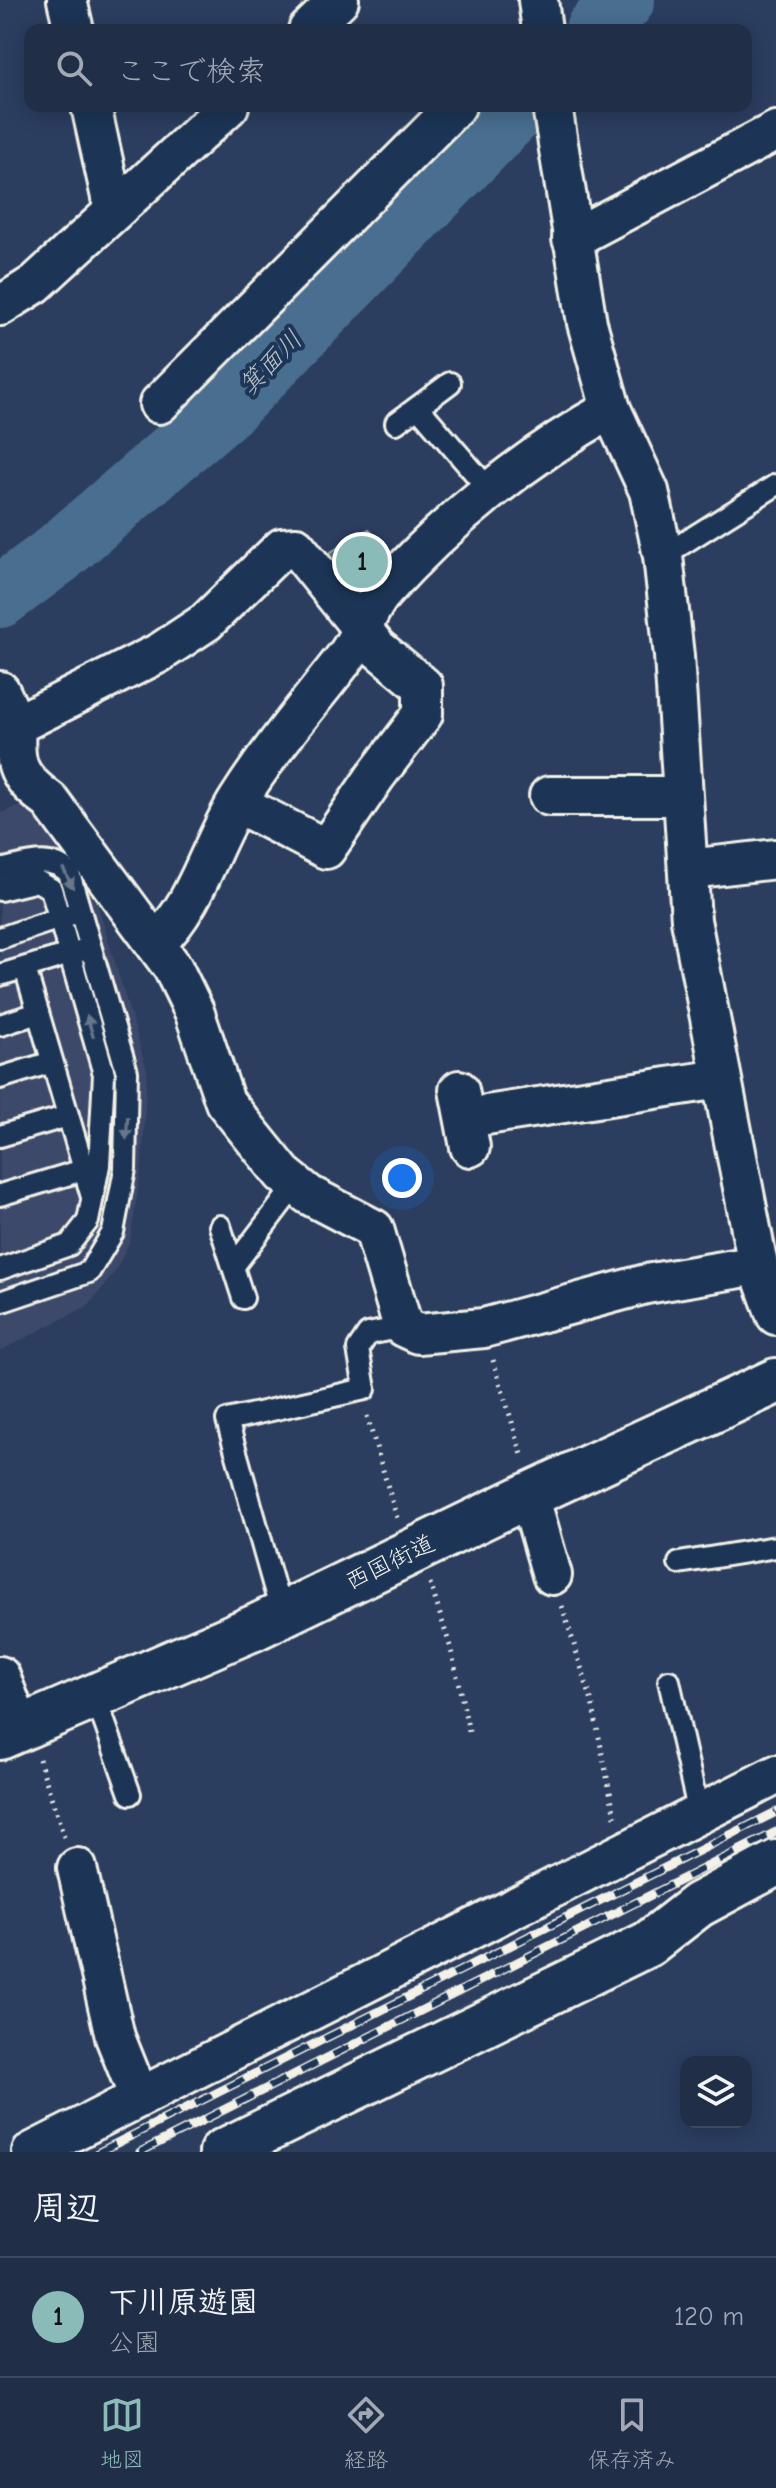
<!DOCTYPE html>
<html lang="ja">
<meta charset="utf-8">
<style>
:root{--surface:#202e48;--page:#2d3a52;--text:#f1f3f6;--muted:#a2a8b4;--line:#3d4a60;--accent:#8bbbb9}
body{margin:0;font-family:"Comic Neue","Klee One",sans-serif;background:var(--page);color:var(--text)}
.controls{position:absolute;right:24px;bottom:24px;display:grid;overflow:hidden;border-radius:16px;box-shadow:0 4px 20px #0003}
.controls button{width:72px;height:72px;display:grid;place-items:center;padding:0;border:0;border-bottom:2px solid var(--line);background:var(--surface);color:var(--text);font:40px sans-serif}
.you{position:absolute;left:402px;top:1178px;width:28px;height:28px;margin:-20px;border:6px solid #fff;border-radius:50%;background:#1a73e8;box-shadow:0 0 0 12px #1a73e833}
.badge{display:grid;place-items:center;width:52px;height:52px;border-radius:50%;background:var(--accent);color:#111;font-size:26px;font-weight:700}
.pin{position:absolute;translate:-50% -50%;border:4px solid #fff;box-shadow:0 2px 8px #0006}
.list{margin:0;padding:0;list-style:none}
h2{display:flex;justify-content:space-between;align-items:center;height:104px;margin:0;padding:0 32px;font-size:34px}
h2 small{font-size:26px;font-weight:400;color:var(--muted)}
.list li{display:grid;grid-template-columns:52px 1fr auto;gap:24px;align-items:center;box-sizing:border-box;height:120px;padding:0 32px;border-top:2px solid var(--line)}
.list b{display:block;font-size:30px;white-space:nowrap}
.list p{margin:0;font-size:26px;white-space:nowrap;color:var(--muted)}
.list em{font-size:26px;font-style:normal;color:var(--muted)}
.icon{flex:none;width:44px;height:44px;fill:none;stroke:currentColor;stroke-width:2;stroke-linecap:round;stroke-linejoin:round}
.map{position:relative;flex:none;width:776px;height:2152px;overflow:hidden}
.search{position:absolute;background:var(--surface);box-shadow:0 4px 20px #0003;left:24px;right:24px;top:24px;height:88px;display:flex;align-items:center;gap:20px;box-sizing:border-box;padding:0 28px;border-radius:16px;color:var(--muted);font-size:30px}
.sheet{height:224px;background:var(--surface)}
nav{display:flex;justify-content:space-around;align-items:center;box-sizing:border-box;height:112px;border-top:2px solid var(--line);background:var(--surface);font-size:22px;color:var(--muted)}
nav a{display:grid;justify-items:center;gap:4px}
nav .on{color:var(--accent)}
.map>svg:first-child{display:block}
.built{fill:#3c496a}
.green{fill:#547575;stroke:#a4b3ae;stroke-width:2}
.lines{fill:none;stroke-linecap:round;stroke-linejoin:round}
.river{stroke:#486e90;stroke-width:62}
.lane-casing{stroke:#f4f1e8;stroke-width:26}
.street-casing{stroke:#f4f1e8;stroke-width:44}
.secondary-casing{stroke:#f4f1e8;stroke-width:50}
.path{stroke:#f4f1e8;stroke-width:5;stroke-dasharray:2 6;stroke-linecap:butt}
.lane{stroke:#1d3557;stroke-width:20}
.street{stroke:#1d3557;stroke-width:38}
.secondary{stroke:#1d3557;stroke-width:44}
.rail-casing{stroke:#f4f1e8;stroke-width:9}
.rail{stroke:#1d3557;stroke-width:6;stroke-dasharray:18;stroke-linecap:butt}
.oneway{fill:#68778a}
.labels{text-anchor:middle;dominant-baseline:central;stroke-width:8;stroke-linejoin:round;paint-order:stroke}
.street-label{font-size:24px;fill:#f4f1e8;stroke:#1d3557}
.water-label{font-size:26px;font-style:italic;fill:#b8c3c9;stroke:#1d3557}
</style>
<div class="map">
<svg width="776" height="2152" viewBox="0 0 776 2152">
<rect width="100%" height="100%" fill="#2b3e60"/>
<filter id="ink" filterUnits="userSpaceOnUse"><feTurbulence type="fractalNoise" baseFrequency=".0125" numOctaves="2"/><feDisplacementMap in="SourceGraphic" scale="16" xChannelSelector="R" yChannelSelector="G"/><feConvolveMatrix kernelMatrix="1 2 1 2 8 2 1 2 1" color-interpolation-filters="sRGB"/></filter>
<g filter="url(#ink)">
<path class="built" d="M39,800L84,859L147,1070L142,1165L130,1241L115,1272L89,1305L0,1351V813Z"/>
<path class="green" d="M369,529L400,568L358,604L324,556Z"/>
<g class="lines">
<g class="river">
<path d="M596,30L624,0"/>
<path d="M0,597L55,556L231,404L520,106"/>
</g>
<g class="lane-casing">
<g id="lane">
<path d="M418,407L491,492"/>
<path d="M396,423L450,383"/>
<path d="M663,556L776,485"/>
<path d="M0,870C25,865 49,854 69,873L127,1072L125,1169L113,1232L89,1272L0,1302"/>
<path d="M0,890L37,881L51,889L104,1074L99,1165L88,1221L69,1245L0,1269"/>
<path d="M0,938L72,914"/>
<path d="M25,968L92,1197"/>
<path d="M0,975L83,950"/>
<path d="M0,1025L38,1013"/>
<path d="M0,1078L52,1062"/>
<path d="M0,1136L68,1116"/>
<path d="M0,1195L83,1170"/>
<path d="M220,1226L243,1298"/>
<path d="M233,1267L296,1184"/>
<path d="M679,1563L776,1547"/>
<path d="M282,1615L227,1420L365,1389L358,1349L368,1334L403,1327"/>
<path d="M669,1681L699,1814"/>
<path d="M95,1696L130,1794"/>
</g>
</g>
<g class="street-casing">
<g id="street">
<path d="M67,0L74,30"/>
<path d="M538,0L542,30"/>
<path d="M308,30L339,0"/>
<path d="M91,106L114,211"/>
<path d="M552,106L587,323L611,409L649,491L663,556L674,656L691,920L758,1265L776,1315"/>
<path d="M572,239L776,131"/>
<path d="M0,306L35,284L229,106"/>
<path d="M159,404L456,106"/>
<path d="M0,691L16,725L159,653L206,622L282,548L296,547L377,648L423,686V714L375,777L326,849L237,803"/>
<path d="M16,725C13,765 17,777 50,801L173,968L194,1011L225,1102L283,1174L309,1195L374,1229L403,1327L418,1334L484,1328L646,1284L758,1265"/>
<path d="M549,796H681"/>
<path d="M689,869L776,859"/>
<path d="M156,943C196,906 209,848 237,802C270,749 309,704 347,655C361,636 367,610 383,592C447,520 527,456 611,409"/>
<path d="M459,1090L470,1147"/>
<path d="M467,1118L720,1079"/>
<path d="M529,1495L552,1575"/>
<path d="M0,1676L20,1728"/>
<path d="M77,1868L115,2037L139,2097"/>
<path d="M32,2152L776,1775"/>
</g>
</g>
<g class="secondary-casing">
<g id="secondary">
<path d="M0,1737L256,1627L529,1495L776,1381"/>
<path d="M222,2152L648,1944L698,1905L776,1863"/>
</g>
</g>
<g class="path">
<path d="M493,1360L523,1458"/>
<path d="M367,1416L397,1518"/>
<path d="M430,1583L451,1649L470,1736"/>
<path d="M562,1606L592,1702L615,1817"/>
<path d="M39,1759L64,1837"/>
</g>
<use href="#lane" class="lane"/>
<use href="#street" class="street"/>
<use href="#secondary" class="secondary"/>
<g class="rail-casing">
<g id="rail">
<path d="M99,2152L776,1812"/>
<path d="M140,2152L776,1832"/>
</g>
</g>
<use href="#rail" class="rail"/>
</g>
<defs><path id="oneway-solid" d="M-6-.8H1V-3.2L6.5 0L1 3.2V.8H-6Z" transform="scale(2)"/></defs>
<g class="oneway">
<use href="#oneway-solid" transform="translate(68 878) rotate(63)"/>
<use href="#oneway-solid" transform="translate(90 1026) rotate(-106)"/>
<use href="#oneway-solid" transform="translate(127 1128) rotate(94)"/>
</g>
</g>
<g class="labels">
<g class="street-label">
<text transform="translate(390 1562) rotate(-26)">西国街道</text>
</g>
<g class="water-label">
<text transform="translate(271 363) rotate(-46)">箕面川</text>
</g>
</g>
</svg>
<div class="controls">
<button><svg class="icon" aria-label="layers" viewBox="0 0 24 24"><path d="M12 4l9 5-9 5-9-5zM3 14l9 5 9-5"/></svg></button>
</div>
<div class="you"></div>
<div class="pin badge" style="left:362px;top:562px">1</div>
<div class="search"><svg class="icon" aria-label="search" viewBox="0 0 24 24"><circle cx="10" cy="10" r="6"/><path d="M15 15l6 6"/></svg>ここで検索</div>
</div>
<section class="sheet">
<h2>周辺<small></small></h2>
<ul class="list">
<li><span class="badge">1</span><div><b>下川原遊園</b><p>公園</p></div><em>120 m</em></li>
</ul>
</section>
<nav>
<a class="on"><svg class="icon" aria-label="map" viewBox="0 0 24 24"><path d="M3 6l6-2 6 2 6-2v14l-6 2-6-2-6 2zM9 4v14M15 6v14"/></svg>地図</a>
<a><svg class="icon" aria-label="directions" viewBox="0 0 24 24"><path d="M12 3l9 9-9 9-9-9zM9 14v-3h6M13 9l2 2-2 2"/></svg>経路</a>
<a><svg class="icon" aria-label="saved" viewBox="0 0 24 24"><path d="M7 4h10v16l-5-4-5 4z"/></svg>保存済み</a>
</nav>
